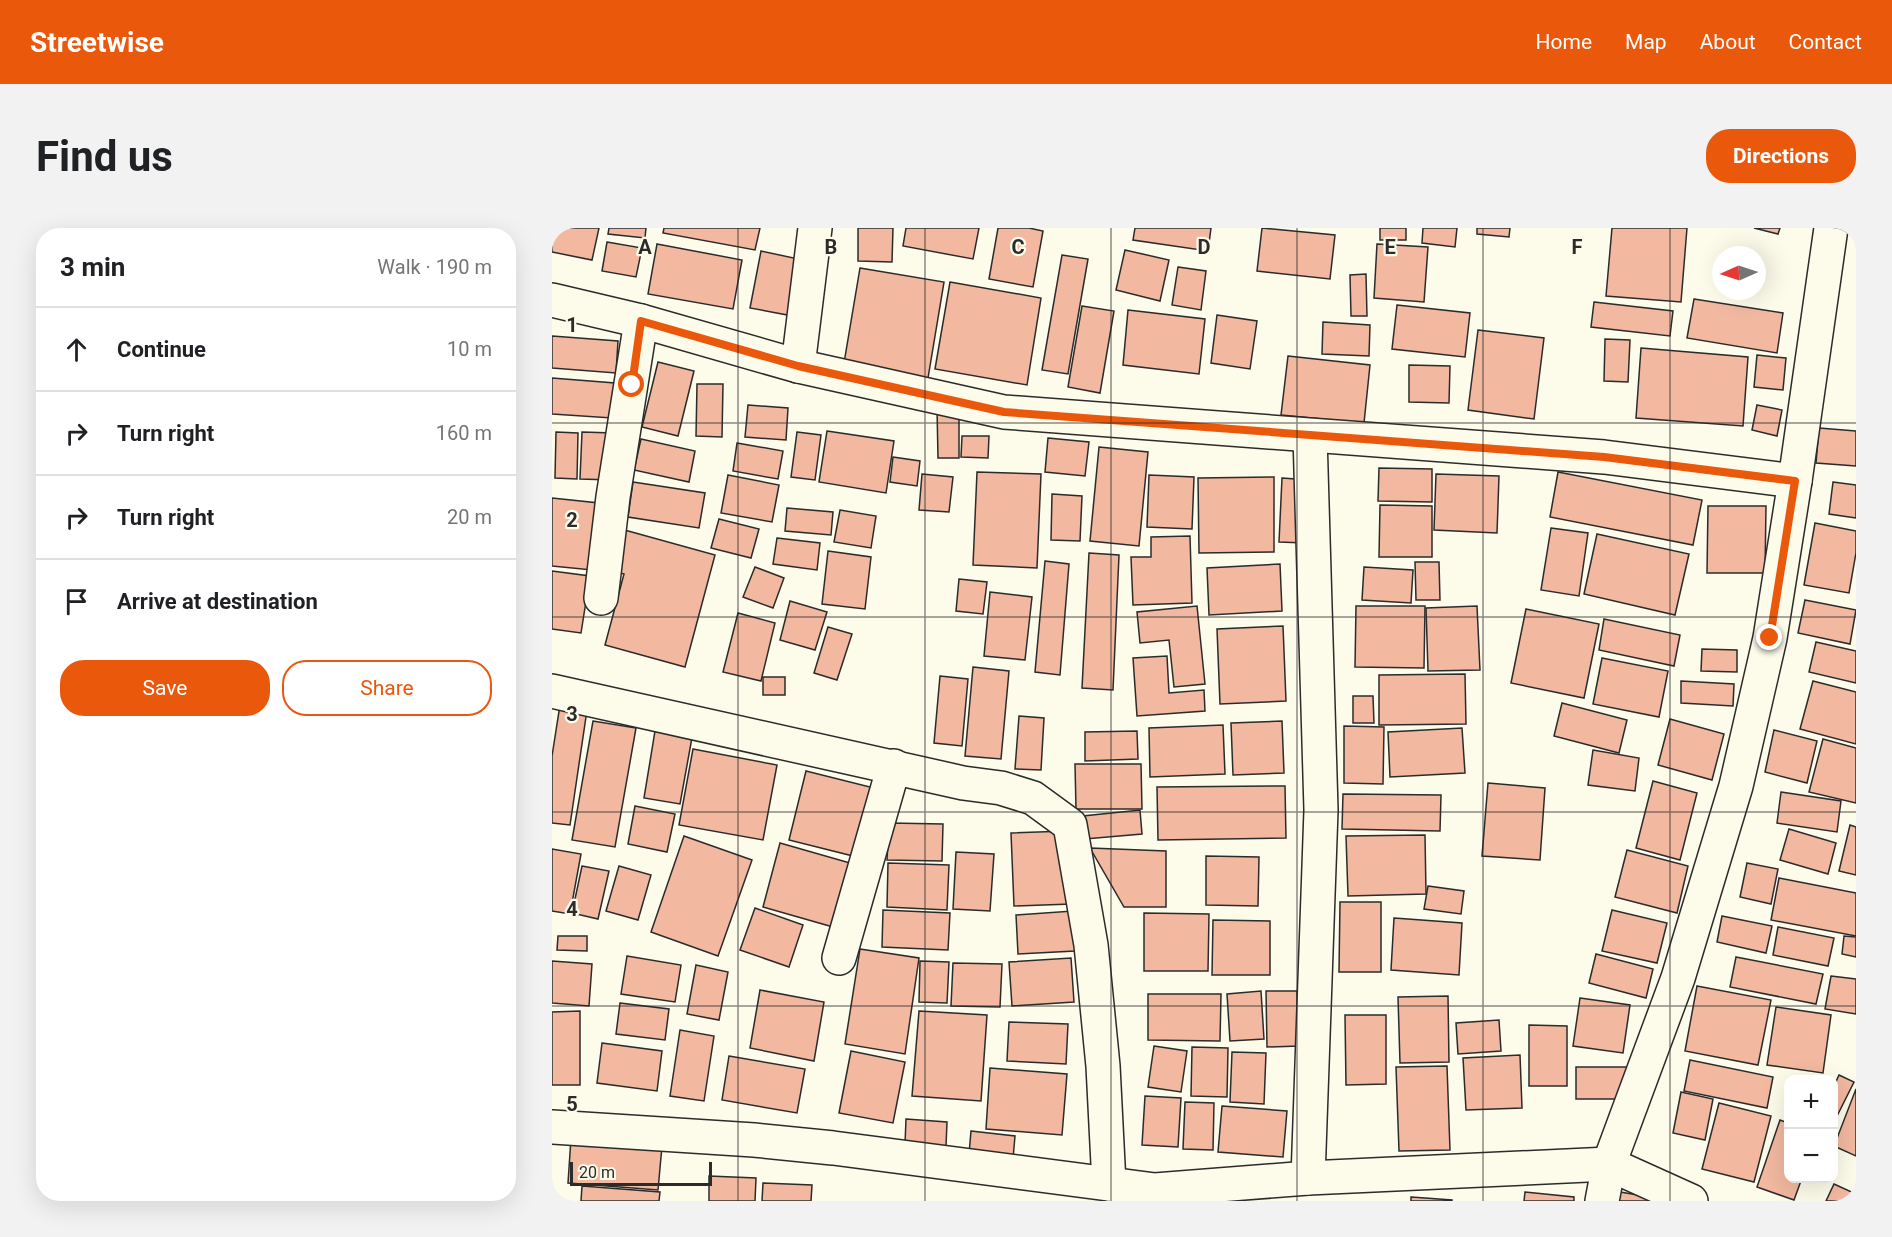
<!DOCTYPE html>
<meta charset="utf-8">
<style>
:root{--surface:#fff;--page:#f2f2f2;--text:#202124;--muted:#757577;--line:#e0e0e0;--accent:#ea580c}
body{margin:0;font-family:Roboto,sans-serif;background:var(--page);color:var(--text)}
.controls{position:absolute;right:18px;bottom:18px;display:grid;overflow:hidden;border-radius:12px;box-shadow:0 6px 24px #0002}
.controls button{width:54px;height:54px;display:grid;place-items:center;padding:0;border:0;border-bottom:2px solid var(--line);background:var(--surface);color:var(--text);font:30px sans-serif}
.compass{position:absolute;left:1160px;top:18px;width:54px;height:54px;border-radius:50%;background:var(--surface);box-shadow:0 6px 24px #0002;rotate:267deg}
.scale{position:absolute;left:18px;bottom:15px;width:142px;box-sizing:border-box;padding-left:6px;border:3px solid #2b2b2b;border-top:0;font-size:16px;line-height:21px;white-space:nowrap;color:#2b2b2b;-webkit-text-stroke:4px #fdfbea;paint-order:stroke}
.stop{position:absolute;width:18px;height:18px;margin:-14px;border:4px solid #ea580c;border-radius:50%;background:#fff}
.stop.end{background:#ea580c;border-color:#fff;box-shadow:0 2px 6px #0008}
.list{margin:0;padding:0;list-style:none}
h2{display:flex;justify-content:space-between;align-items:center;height:78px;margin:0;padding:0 24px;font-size:26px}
h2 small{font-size:20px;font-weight:400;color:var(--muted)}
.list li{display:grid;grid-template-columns:39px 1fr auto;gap:18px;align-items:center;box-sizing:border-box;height:84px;padding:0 24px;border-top:2px solid var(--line)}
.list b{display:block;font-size:22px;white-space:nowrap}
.list em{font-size:20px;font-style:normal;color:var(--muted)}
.actions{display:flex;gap:12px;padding:18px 24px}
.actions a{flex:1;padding:14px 0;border:2px solid var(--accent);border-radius:24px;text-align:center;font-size:21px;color:var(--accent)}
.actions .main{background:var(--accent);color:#fff}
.icon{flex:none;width:33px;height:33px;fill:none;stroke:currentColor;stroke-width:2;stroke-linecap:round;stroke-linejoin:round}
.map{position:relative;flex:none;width:1304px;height:973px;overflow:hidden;border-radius:24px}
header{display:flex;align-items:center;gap:36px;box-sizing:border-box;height:84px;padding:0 30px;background:var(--accent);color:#fff}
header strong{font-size:28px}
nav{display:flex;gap:33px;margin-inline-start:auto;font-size:21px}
.intro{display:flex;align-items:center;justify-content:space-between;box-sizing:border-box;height:144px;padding:0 36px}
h1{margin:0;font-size:42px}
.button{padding:15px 27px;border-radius:24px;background:var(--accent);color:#fff;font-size:21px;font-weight:700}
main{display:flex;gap:36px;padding:0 36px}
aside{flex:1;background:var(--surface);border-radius:24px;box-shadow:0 6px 24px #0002}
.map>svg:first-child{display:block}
.building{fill:#f2b8a0;stroke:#2b2b2b;stroke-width:1.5}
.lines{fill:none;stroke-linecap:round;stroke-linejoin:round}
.minor-casing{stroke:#2b2b2b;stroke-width:36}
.minor{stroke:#fdfbea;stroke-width:33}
.route{stroke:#ea580c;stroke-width:8}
.grid{fill:none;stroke:#2b2b2b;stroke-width:1.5;stroke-opacity:0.55}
.grid-label{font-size:20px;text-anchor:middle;font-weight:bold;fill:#2b2b2b;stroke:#fdfbea;stroke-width:4.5;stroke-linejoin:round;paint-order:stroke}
</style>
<header>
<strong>Streetwise</strong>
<nav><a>Home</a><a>Map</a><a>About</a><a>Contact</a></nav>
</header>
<div class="intro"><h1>Find us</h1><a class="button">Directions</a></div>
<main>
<aside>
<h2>3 min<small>Walk · 190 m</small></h2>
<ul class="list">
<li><svg class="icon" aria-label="ahead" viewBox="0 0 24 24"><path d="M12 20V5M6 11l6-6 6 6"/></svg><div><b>Continue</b></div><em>10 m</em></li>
<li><svg class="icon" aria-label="right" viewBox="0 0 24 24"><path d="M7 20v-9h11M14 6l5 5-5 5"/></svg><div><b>Turn right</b></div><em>160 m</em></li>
<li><svg class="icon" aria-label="right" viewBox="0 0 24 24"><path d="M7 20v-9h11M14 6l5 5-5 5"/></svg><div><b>Turn right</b></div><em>20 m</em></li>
<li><svg class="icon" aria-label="arrive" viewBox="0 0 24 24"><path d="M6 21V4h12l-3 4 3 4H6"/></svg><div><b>Arrive at destination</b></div></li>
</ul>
<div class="actions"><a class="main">Save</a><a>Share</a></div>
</aside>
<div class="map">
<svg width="1304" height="973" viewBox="0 0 1304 973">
<rect width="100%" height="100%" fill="#fdfbea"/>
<g class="building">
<path d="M0,0H47L40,32L0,24Z"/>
<path d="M57,0H94L93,10L56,6Z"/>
<path d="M112,0H208L203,22L111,5Z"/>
<path d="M306,0H341L340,34L306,33Z"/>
<path d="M354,0H427L421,31L351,18Z"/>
<path d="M446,0H477L491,3L481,59L437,51Z"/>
<path d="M583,0H659L656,23L581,12Z"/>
<path d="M710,0L783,7L778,51L705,43Z"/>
<rect x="828" y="0" width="26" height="12"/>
<path d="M871,0H905L903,19L870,15Z"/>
<path d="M925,0H958L957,9L925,6Z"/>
<path d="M1060,0H1135L1129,74L1054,68Z"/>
<path d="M1202,0H1228L1226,6Z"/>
<path d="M55,14L90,20L84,49L50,43Z"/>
<path d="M105,16L190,32L181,81L96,66Z"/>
<path d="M825,16L876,19L872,74L822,70Z"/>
<path d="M573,22L617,32L608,73L564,62Z"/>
<path d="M209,23L251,32L241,88L198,80Z"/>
<path d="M510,27L536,31L516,146L490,142Z"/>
<path d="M626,39L654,43L649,82L620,77Z"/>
<path d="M308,40L392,54L375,156L291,141Z"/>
<path d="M814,46L815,88H799L798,47Z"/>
<path d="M398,54L489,70L475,157L383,141Z"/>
<path d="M1142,71L1231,85L1225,125L1135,110Z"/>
<path d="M1042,74L1121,83L1118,108L1039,99Z"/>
<path d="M845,77L918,85L913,129L840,121Z"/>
<path d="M530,78L562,83L548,165L516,159Z"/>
<path d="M576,82L653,91L647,146L571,137Z"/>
<path d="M665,87L705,93L698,141L659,135Z"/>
<path d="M771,94L818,97L817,128L770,126Z"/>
<path d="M926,102L992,110L982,191L916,182Z"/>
<path d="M0,108L66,113L64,145L0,140Z"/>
<path d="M1053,111L1078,112L1076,154L1052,153Z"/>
<path d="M1089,120L1196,129L1191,198L1084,190Z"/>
<path d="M1205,127L1234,130L1231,162L1202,159Z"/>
<path d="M736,128L818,137L812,195L729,187Z"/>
<path d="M106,134L142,143L126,208L90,199Z"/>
<path d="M857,137L898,138L897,175L857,174Z"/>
<path d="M0,150L63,155L60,190L0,186Z"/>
<path d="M145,156H171L170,209L144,208Z"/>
<path d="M196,177L236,180L234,212L193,209Z"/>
<path d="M1205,177L1230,182L1225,208L1200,202Z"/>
<path d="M385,180H407V230H386Z"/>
<path d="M1267,200L1304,203V238L1264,235Z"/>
<path d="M275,203L342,213L334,265L267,254Z"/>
<path d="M4,204L26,205L25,251L3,250Z"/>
<path d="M30,204L61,205L59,252L28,251Z"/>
<path d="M245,204L269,207L263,252L239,249Z"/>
<path d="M410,208H437L436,230L409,229Z"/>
<path d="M496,210L537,214L533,248L493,244Z"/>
<path d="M89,211L143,223L137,254L82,242Z"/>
<path d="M185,215L231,223L226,251L181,243Z"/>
<path d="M547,219L596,224L587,318L538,313Z"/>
<path d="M341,229L368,233L365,258L338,254Z"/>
<path d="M827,240L880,241V274L826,273Z"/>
<path d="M425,244L489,246L485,340L421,337Z"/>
<path d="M1006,244L1150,272L1141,317L998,289Z"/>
<path d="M370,246L401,249L397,284L367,282Z"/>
<path d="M884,246L947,248L945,305L882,302Z"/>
<path d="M176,247L227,257L220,294L169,285Z"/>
<path d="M597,247L642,249L640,301L595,299Z"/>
<path d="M722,249V324L647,325L646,250Z"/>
<path d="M730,250L757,252L753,315L727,314Z"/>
<path d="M81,254L153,265L147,300L76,289Z"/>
<path d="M1281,254L1304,257V290L1277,286Z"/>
<path d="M500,266L530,268L528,313L499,312Z"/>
<path d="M0,270L47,275L40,342L0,338Z"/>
<path d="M828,277L880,278V329H827Z"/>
<path d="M1156,278H1214L1213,345H1155Z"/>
<path d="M235,280L281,284L279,307L233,303Z"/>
<path d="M288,282L324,288L319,320L282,314Z"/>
<path d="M167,291L207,301L199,330L159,320Z"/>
<path d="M1263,295L1304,303V325L1297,365L1252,357Z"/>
<path d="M999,300L1036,305L1027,368L989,362Z"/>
<path d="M69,301L163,327L133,439L53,417L72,346L57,342Z"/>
<path d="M1045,306L1137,326L1123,387L1032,366Z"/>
<path d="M638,308L640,375L581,377L579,329H599V309Z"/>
<path d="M225,310L268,315L265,342L221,336Z"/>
<path d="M276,323L319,329L313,381L270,376Z"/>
<path d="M537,325L567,327L561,462L530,460Z"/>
<path d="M493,333L517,336L508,447L483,444Z"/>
<path d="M863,334H887L888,372H864Z"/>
<path d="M728,336L730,383L657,387L655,340Z"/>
<path d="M203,339L232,350L221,380L191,369Z"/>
<path d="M812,339L861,342L859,375L810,372Z"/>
<path d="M0,343L38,348L29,405L0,401Z"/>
<path d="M407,351L435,354L431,386L404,383Z"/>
<path d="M438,364L480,369L473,432L432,428Z"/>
<path d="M1253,372L1304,382L1298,416L1246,405Z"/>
<path d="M238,373L275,384L263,422L228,412Z"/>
<path d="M645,378L653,456L622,459L617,412L588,415L585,384Z"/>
<path d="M804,378H873L872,440L803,439Z"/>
<path d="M925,378L928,442L876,443L874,380Z"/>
<path d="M974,381L1047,396L1032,470L959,455Z"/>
<path d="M186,385L223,395L209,453L171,444Z"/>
<path d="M1052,391L1128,407L1122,438L1047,422Z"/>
<path d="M731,398L734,473L668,476L665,401Z"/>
<path d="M276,399L300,406L285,452L262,445Z"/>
<path d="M1264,414L1304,423V455L1257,444Z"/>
<path d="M1150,421L1185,422V444L1149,443Z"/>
<path d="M615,428L617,465L652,462L653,483L585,488L581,430Z"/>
<path d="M1050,430L1116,443L1107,489L1041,476Z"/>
<path d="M421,439L457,443L449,531L413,528Z"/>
<path d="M913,446L914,496L827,497V447Z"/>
<path d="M388,448L416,451L410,518L382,515Z"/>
<rect x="211" y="449" width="22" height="18"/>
<path d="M1129,453L1182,456L1181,478L1129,475Z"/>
<path d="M1261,453L1304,464V516L1248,501Z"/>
<path d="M801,468H821L822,495H801Z"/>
<path d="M1010,475L1075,492L1067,525L1002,508Z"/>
<path d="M8,477L35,482L18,597L0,595V528Z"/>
<path d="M467,488L492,490L489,542L463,541Z"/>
<path d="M1118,491L1172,506L1160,552L1106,537Z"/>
<path d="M41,493L84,500L63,619L20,612Z"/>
<path d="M730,493L732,545L681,547L679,495Z"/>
<path d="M104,497L141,504L128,576L92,570Z"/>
<path d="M671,497L673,546L598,549L597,500Z"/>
<path d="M792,498L832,499L831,556L792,555Z"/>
<path d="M910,500L913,545L838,549L836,504Z"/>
<path d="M1222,502L1265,513L1255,555L1213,544Z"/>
<path d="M585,503L586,531L533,533V504Z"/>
<path d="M1271,511L1304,520V575L1257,564Z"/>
<path d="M141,521L225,537L211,612L127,597Z"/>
<path d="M1041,522L1087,530L1083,563L1036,557Z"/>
<path d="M523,536H589L590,581H524Z"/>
<path d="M254,543L326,561L309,630L237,612Z"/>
<path d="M1101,553L1145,565L1128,632L1084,620Z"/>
<path d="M936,555L993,560L988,632L930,628Z"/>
<path d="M733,558L734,610L606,612L605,559Z"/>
<path d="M1229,564L1289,573L1285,604L1225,595Z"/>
<path d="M791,566L889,567L888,603L790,601Z"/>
<path d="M83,578L123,586L115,624L76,616Z"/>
<path d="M588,582L590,606L533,611L531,588Z"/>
<path d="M337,595L391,596L390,633L335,632Z"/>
<path d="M1298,597L1304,599V647L1287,643Z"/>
<path d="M1237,601L1284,615L1276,646L1228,632Z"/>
<path d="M515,603L519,676L462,678L459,605Z"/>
<path d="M873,607L874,666L796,668L794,608Z"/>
<path d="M132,608L200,632L166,728L99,704Z"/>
<path d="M228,615L305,637L288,701L211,679Z"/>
<path d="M538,620L614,623V679H572Z"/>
<path d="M0,621L29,626L18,686L0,683Z"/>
<path d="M1075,622L1136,638L1125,685L1063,669Z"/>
<path d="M404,624L442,626L438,683L401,681Z"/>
<path d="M654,628L707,629L706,678L654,677Z"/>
<path d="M336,635L397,637L395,682L335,679Z"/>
<path d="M1195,635L1226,641L1219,676L1188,669Z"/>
<path d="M30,638L57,643L46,691L20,685Z"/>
<path d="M67,638L99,647L86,692L54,683Z"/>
<path d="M1227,650L1304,665V708L1219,692Z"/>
<path d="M876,658L912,663L909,686L872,681Z"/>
<path d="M788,674H829V744H787Z"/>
<path d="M203,680L251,697L237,739L188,722Z"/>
<path d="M331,682L398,685L396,722L330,719Z"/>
<path d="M1060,682L1115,695L1105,735L1050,723Z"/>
<path d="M521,683L523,723L466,726L464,687Z"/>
<path d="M592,685L657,686L656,743H592Z"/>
<path d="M1170,688L1220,698L1214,725L1165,714Z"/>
<path d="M842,690L910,695L907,747L839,742Z"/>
<path d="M661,692L718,693V747H660Z"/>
<path d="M1226,699L1282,710L1276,738L1221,727Z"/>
<path d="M6,708H35V723L5,722Z"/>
<path d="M1292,708L1304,709V729L1290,726Z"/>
<path d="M308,721L367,730L353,826L293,816Z"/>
<path d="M1044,726L1101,741L1094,770L1037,755Z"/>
<path d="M75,728L129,737L123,774L69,766Z"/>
<path d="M1184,729L1271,746L1264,776L1178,759Z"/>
<path d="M519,730L522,774L460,778L457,734Z"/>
<path d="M0,733L40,736L37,778L0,775Z"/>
<path d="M368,733L397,734L395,775L367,774Z"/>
<path d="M401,735L450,736L448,779L399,778Z"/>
<path d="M144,737L176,744L167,792L135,786Z"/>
<path d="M1279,748L1304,751V786L1273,781Z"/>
<path d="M1145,758L1219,772L1206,837L1133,823Z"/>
<path d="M208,762L272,774L262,833L198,820Z"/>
<path d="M709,763L712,811L678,813L675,766Z"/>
<path d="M714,763H745L747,818L715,819Z"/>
<path d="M596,766H669L668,813L596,812Z"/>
<path d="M896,768L897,834L848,835L846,769Z"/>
<path d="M1028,770L1078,777L1071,825L1021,818Z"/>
<path d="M68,775L117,781L113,812L64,806Z"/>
<path d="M1224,779L1279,787L1271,845L1215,837Z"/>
<path d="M28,783V857H0V784Z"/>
<path d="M367,783L435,787L429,873L360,868Z"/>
<path d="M793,787H834V856L794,857Z"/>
<path d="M947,792L949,823L906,826L904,795Z"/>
<path d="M457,794L516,796L514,836L455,833Z"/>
<path d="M977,797L1015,798V858H977Z"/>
<path d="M128,802L162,808L152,873L118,868Z"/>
<path d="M50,815L110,823L105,863L45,855Z"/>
<path d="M602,818L635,823L629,864L596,859Z"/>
<path d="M640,819L676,820L675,869L639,868Z"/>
<path d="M299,823L353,834L341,895L287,885Z"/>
<path d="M680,824L714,825L712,876L678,874Z"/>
<path d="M968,827L970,880L914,882L911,830Z"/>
<path d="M177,828L253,841L245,885L170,872Z"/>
<path d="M1138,832L1221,849L1215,880L1132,863Z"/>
<path d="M895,838L898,922L847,923L844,839Z"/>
<rect x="1024" y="839" width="53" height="32"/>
<path d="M438,840L515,846L510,907L434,901Z"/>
<path d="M1287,847L1302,854L1282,894V858Z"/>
<path d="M1304,861V928L1282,918Z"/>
<path d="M1129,864L1161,871L1153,912L1121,905Z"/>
<path d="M593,868L629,870L626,919L590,917Z"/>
<path d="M633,874L662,875L661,922L631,921Z"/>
<path d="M1167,875L1219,888L1202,954L1150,941Z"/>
<path d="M670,878L735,883L731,929L666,924Z"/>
<path d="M354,891L395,894L394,918L353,916Z"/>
<path d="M1228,892L1236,895V950H1250L1242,972L1205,959Z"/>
<path d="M419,903L463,908L461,931L417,926Z"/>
<path d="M19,910L110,918L106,962L16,955Z"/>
<path d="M157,948L204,950L203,973H157Z"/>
<path d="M211,955L260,957L259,973H210Z"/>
<path d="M1282,956L1304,966V973H1274Z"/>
<path d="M30,958L108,964L107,973H29Z"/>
<path d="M1062,963L1098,969V973H1061Z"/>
<path d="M973,964L1022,969V973H972Z"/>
<path d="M859,969L900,972V973H859Z"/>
</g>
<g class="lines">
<g class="minor-casing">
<g id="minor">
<path d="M0,72L89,93L246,138L452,184L1052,229L1243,253"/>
<path d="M246,138L263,0"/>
<path d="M49,370L61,269L89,93"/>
<path d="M0,463L411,555L449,560L481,570L518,597L539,717L551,838L557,956"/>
<path d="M287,730L342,538"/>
<path d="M0,899L202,912L281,920L603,962L756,950L1057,936L1139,973"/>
<path d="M756,950L769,582L758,208"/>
<path d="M1050,973L1057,936L1126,750L1184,558L1218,410L1243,253L1279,0"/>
</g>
</g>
<use href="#minor" class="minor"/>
</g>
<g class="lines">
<path class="route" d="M80,157L89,93L246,138L452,184L1052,229L1243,253L1218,410"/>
</g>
<path class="grid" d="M186,0V973M373,0V973M559,0V973M745,0V973M931,0V973M1118,0V973M0,195H1304M0,389H1304M0,584H1304M0,778H1304"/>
<g class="grid-label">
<text x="93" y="26">A</text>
<text x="279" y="26">B</text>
<text x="466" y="26">C</text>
<text x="652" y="26">D</text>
<text x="838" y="26">E</text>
<text x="1025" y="26">F</text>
<text x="20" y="104">1</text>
<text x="20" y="299">2</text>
<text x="20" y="493">3</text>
<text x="20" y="688">4</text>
<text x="20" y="883">5</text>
</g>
</svg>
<div class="controls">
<button>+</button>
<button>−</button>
</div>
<svg class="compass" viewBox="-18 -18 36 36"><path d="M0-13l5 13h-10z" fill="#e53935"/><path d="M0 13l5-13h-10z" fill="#757577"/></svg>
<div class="scale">20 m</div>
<div class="stop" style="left:80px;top:157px"></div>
<div class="stop end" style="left:1218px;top:410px"></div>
</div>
</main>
